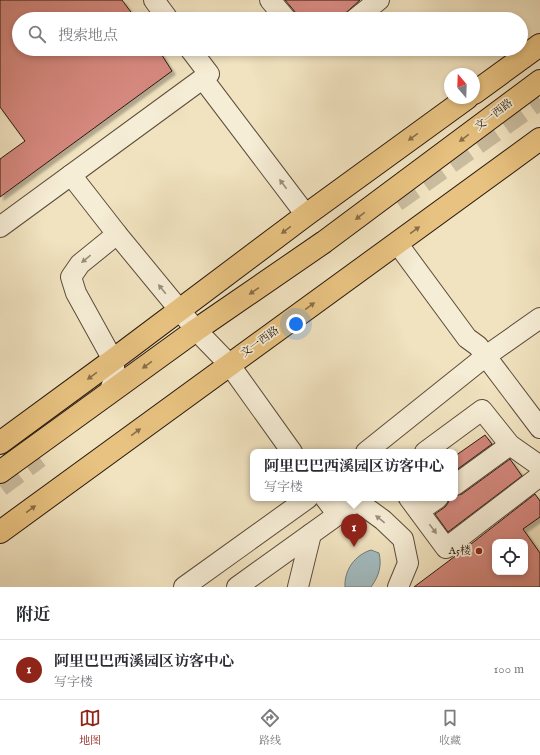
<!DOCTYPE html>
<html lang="zh">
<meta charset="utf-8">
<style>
:root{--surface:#fff;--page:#f2f2f3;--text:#2b2b33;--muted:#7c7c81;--line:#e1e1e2;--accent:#8f2418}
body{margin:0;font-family:"IM FELL English","Noto Serif SC",serif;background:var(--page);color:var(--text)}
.controls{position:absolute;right:12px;bottom:12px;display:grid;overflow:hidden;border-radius:8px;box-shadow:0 2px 6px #0003}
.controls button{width:36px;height:36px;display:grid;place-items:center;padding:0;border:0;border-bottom:1px solid var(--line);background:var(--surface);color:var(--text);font:20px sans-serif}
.compass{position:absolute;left:444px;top:68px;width:36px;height:36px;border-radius:50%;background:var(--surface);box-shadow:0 2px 6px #0003;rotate:341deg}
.you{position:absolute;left:296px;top:324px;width:14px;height:14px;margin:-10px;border:3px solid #fff;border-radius:50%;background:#1a73e8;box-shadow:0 0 0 6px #1a73e833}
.badge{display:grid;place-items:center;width:26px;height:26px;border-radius:50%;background:var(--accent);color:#fff;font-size:13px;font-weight:700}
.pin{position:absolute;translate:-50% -33px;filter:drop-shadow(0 1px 2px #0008)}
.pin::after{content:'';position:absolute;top:21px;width:14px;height:12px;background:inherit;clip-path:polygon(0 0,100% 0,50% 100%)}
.popup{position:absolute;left:250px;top:449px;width:208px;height:52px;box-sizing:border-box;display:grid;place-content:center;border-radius:8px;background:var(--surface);filter:drop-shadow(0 1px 3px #0005);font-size:13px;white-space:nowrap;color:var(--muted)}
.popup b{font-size:15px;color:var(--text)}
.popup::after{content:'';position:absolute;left:50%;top:100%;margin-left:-8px;border:8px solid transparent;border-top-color:var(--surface)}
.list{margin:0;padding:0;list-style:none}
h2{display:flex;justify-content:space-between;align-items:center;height:52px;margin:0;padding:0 16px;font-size:17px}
h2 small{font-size:13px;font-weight:400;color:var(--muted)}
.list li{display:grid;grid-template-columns:26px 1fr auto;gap:12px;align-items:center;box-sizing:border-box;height:60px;padding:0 16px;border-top:1px solid var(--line)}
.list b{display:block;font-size:15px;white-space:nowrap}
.list p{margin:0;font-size:13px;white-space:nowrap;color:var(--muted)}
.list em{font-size:13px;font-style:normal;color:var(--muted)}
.icon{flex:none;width:22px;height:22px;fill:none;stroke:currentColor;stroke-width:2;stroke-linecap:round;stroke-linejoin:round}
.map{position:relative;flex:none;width:540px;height:587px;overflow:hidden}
.search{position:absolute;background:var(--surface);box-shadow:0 2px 6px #0003;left:12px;right:12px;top:12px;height:44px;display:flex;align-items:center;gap:10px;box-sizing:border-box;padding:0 14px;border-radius:22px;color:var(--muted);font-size:15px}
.sheet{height:112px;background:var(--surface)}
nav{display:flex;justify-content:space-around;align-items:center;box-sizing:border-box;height:56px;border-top:1px solid var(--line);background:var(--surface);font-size:11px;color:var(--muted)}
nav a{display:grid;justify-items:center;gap:2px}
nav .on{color:var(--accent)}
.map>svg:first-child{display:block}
.water{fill:#a2bbbf;stroke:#727b79}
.building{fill:#d5887e;stroke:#2a1a0f;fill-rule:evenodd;filter:url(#shadow)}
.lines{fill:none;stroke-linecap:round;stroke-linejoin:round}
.highway-tunnel{stroke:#c9bb9d;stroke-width:22;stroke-dasharray:22 11;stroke-linecap:butt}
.minor-casing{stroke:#5c4c3b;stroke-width:22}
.major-casing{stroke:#2a1a0f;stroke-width:24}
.minor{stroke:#f6edd6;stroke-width:20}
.major{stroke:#e8c280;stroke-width:22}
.oneway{fill:#896e48}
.oneway2{fill:#9a8e7c}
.poi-dot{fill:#8f2418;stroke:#f6edd6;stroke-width:1.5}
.labels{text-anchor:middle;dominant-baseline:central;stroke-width:3.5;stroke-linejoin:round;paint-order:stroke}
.street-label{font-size:11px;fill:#2a1a0f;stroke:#f6edd6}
.poi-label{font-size:11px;fill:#2a1a0f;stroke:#f6edd6;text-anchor:end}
</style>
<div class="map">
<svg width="540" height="587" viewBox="0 0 540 587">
<defs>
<filter id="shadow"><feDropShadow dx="3.5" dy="3.5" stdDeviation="1" flood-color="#0004"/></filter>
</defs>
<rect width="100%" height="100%" fill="#f1e3c0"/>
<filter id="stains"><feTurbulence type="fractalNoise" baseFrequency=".005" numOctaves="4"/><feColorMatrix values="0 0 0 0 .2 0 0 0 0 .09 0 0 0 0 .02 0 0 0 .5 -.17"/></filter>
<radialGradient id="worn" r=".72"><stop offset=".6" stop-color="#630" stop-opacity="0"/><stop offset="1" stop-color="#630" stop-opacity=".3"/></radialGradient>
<path class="water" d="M371,550L379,553C382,566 379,576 371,587H345C344,570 355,555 371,550Z"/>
<g class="building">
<path d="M0,0H122L136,19H19V49H158L172,71L0,197V159L25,141L0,107Z"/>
<path d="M285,0H360L339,19H301Z"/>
<path d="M485,435L492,444L455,471V456Z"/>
<path d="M510,459L522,476L448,532L435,514L445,507L448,503L449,498H455V496L462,494Z"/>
<path d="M535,494L540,501V517L523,529L540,553V587H414L462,551ZM495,542H525V572H495Z"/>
</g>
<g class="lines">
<g class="highway-tunnel">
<path d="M396,201L540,99"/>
<path d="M0,486L39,457"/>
</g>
<g class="minor-casing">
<g id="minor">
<path d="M154,0L168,19"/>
<path d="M270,0L286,19"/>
<path d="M355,19L379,0"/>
<path d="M203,79L306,215"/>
<path d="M71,175L117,234L196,330L229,364L292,452"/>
<path d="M0,227L209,74L190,49"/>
<path d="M397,243L467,338L478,346L540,428"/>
<path d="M110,391L115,375L113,360L76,293L71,277L80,264L117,234"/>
<path d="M366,452L486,356L540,318"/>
<path d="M425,452L482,410L510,445L540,466"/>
<path d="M455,485L510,445"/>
<path d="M325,498L338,515"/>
<path d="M409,498L446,548L540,476"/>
<path d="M357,501L383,520L403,539L408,563L398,587"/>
<path d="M419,511L438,498"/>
<path d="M184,587L308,498"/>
<path d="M237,587L361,498"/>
<path d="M298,587L311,534"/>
</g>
</g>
<g class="major-casing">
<g id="major">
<path d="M474,93L540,45"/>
<path d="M0,443L113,360L306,215L467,98"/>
<path d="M0,472L196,330L324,242L540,81"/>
<path d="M0,532L540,139"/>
</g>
</g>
<use href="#minor" class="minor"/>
<use href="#major" class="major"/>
</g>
<defs><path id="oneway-solid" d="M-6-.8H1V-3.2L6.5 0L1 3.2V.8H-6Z"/></defs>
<g class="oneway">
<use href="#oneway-solid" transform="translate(413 137) rotate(144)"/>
<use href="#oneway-solid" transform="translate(464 138) rotate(143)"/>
<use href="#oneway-solid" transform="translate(360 216) rotate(143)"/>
<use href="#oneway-solid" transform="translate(286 230) rotate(143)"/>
<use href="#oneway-solid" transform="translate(415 230) rotate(-36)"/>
<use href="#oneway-solid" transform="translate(254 291) rotate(146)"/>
<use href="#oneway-solid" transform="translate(310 306) rotate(-36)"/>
<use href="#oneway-solid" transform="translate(147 365) rotate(144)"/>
<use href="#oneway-solid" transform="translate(92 376) rotate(144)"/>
<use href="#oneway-solid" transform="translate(136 432) rotate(-36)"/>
<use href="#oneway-solid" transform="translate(31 509) rotate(-36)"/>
</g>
<g class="oneway2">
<use href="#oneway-solid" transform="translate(283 184) rotate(-127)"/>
<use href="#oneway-solid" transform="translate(86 259) rotate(141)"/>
<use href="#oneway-solid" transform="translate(162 289) rotate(-129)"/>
<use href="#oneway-solid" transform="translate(380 519) rotate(-141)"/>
<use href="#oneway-solid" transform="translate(433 529) rotate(53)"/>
</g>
<circle class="poi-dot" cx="479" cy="551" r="4"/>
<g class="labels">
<g class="street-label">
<text transform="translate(494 115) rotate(-37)">文一西路</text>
<text transform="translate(260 342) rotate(-36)">文一西路</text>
</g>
<g class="poi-label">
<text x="471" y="551">A5楼</text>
</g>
</g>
<rect width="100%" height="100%" filter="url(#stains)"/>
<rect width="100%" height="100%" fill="url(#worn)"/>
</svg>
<div class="controls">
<button><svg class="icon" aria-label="locate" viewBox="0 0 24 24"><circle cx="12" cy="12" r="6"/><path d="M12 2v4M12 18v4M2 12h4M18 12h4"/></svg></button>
</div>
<svg class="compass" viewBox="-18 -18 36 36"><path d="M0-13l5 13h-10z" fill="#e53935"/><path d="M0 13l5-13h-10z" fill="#7c7c81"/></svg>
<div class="you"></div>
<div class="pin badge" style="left:354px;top:547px">1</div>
<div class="popup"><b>阿里巴巴西溪园区访客中心</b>写字楼</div>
<div class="search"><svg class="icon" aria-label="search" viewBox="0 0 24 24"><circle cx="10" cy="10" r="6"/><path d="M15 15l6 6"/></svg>搜索地点</div>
</div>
<section class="sheet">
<h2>附近<small></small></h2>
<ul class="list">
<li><span class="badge">1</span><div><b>阿里巴巴西溪园区访客中心</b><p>写字楼</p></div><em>100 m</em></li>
</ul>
</section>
<nav>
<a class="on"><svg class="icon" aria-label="map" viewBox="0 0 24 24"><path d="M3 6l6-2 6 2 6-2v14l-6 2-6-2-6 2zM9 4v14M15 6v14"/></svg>地图</a>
<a><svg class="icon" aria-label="directions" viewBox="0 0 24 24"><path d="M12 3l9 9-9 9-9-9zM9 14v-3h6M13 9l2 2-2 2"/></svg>路线</a>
<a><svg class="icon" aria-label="saved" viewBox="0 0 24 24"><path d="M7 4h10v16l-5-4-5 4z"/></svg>收藏</a>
</nav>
